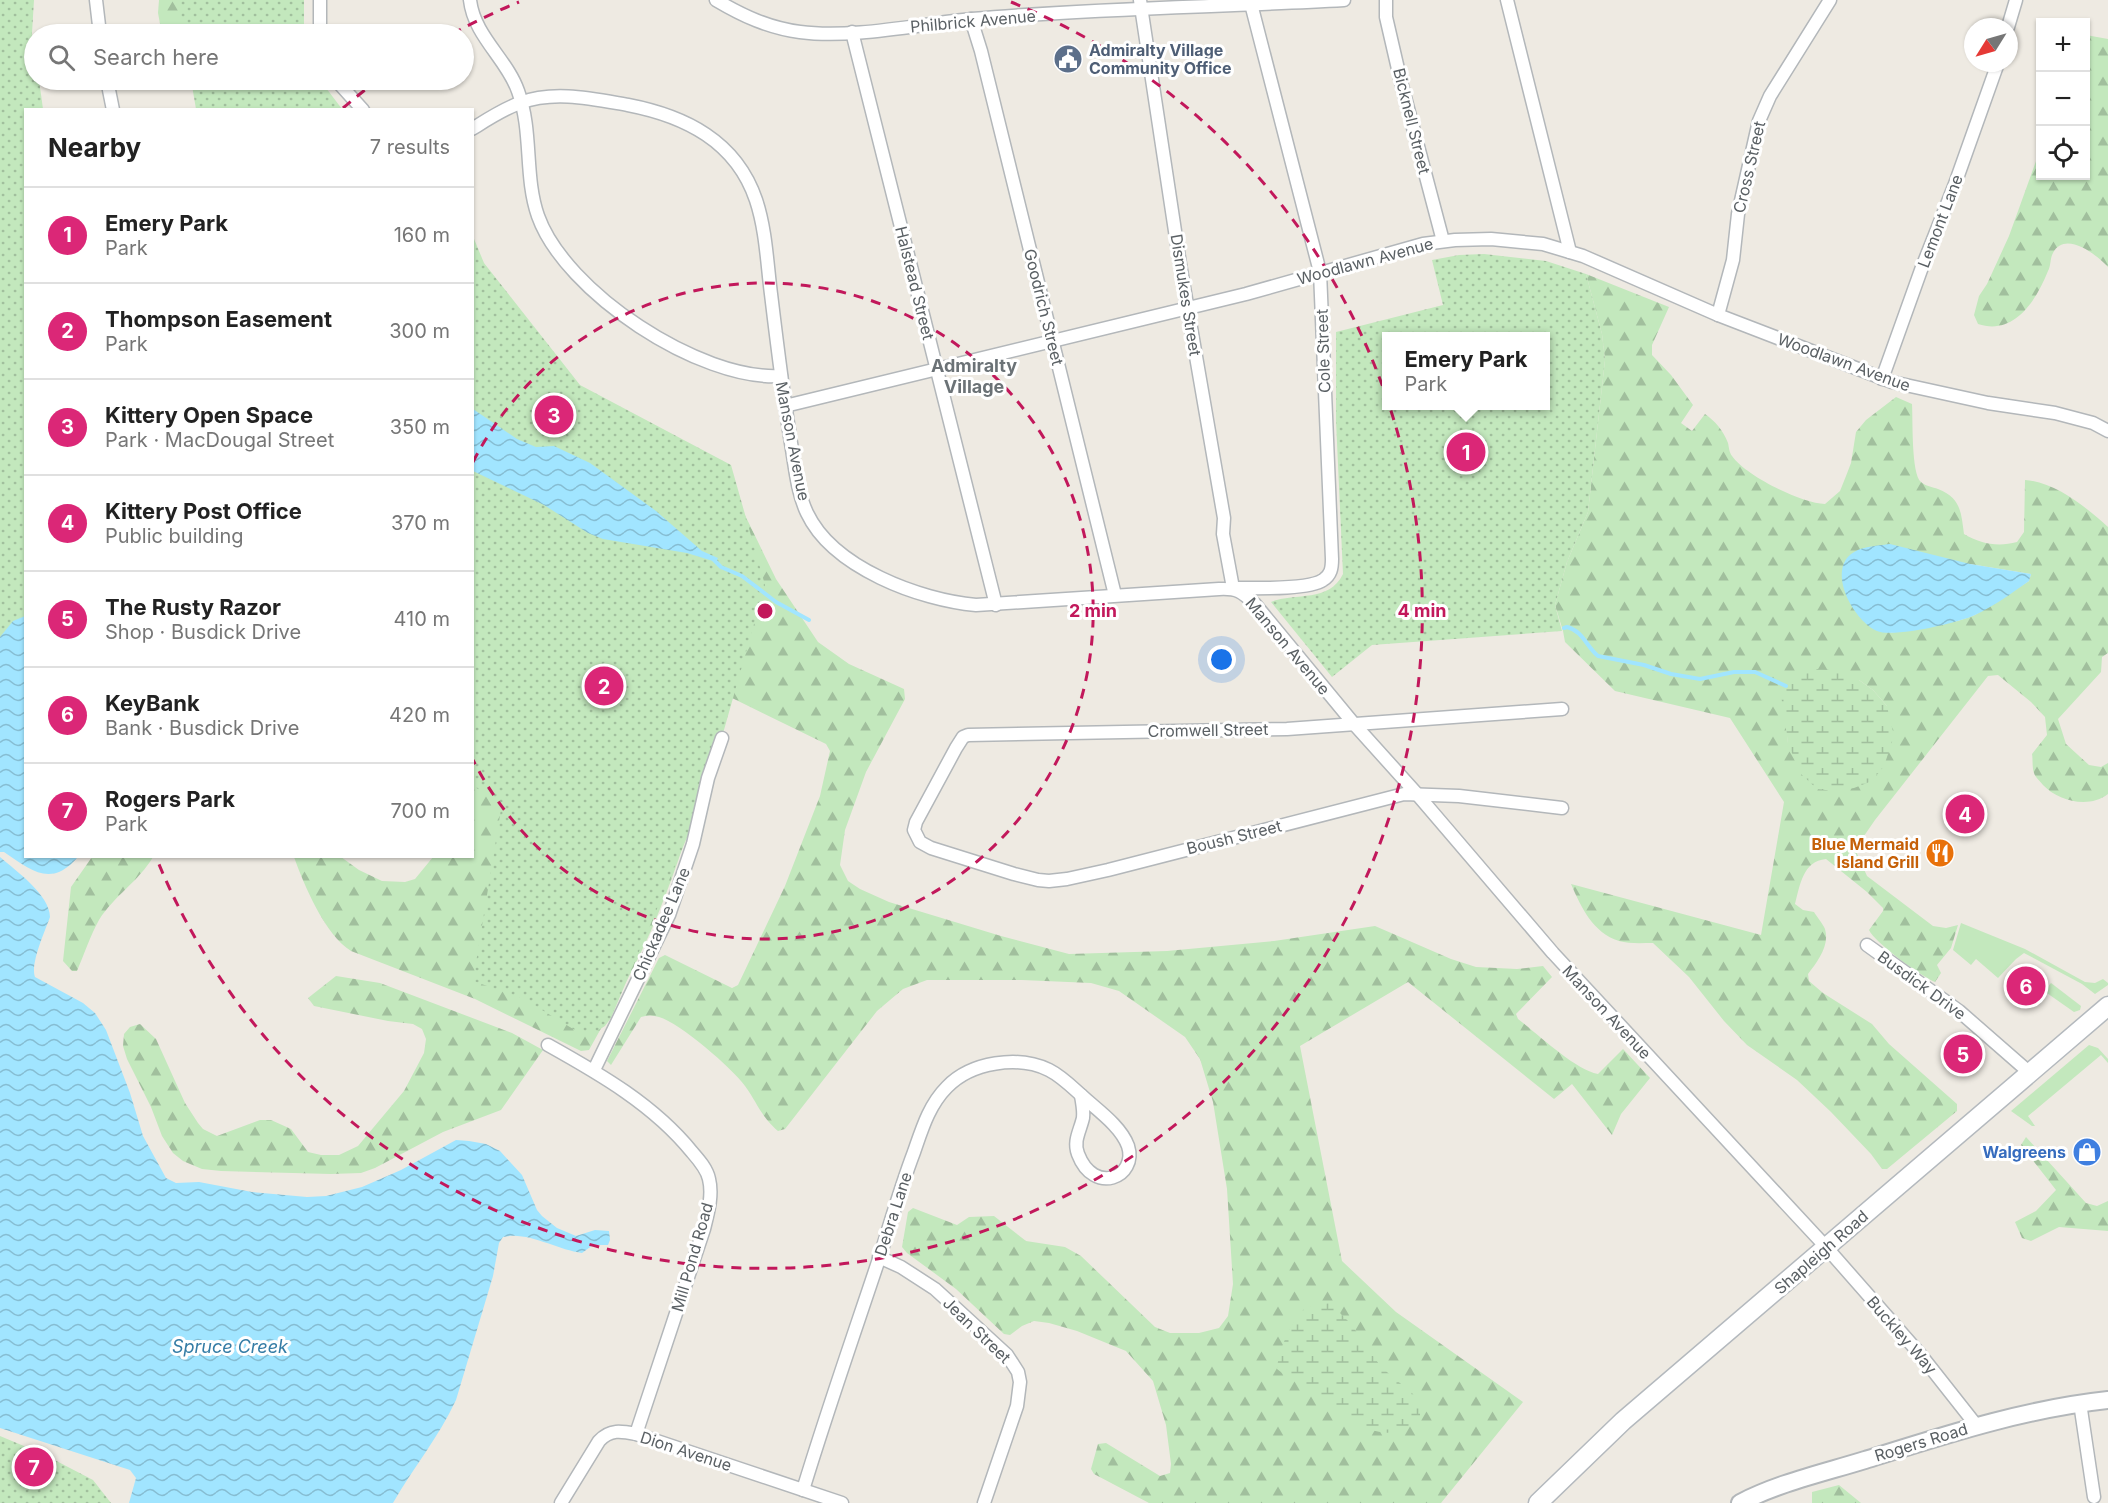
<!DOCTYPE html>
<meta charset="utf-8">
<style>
:root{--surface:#fff;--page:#f6f6f6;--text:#222;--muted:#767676;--line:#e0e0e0;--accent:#db2777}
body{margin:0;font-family:Inter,sans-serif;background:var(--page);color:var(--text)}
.controls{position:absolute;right:18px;top:18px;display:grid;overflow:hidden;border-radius:0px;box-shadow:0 2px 4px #0004}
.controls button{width:54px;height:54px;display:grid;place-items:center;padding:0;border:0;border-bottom:2px solid var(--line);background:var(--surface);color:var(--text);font:30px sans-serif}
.compass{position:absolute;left:1964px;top:18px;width:54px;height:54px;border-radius:50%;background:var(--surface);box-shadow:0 2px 4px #0004;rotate:233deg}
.you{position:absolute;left:1222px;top:660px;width:21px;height:21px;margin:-15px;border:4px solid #fff;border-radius:50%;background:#1a73e8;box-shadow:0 0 0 9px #1a73e833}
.badge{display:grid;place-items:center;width:39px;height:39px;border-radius:50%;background:var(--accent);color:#fff;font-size:20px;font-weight:700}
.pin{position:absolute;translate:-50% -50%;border:3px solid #fff;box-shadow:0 2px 6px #0006}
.popup{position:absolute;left:1382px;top:332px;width:168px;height:78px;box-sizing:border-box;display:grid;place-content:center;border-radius:0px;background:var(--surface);filter:drop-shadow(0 2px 4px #0005);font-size:20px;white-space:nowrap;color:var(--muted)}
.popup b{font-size:22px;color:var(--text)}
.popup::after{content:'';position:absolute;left:50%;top:100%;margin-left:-12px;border:12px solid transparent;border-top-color:var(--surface)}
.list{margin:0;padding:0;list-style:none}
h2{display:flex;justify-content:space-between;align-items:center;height:78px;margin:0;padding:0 24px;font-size:26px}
h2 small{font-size:20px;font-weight:400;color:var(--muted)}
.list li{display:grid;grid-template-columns:39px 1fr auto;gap:18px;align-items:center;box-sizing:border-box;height:96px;padding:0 24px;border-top:2px solid var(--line)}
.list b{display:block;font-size:22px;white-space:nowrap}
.list p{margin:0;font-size:20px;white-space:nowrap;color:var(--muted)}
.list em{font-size:20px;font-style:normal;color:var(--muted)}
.icon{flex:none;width:33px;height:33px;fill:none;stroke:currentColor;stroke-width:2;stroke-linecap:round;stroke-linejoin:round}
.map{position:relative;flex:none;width:2108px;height:1503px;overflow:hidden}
.search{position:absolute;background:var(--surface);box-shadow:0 2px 4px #0004;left:24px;top:24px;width:450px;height:66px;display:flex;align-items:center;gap:15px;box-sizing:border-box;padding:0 21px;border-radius:33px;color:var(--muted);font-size:22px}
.panel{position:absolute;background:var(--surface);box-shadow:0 2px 4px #0004;left:24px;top:108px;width:450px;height:750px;border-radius:0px}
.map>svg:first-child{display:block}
.grass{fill:#c3e8bd}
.forest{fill:url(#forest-firs);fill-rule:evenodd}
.wetland{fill:url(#wetland-marsh)}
.park{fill:url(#park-dots);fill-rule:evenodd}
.water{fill:url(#water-waves)}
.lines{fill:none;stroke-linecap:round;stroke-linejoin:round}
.stream{stroke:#a1e5ff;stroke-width:4}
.minor-casing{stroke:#b3b7ba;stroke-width:15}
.tertiary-casing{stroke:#b3b7ba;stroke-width:20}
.secondary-casing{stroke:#b4b9be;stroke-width:21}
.minor{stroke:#fff;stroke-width:12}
.tertiary{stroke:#fff;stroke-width:16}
.secondary{stroke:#fff;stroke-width:18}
.ring{fill:none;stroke:#c2185b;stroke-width:3;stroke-dasharray:10 8}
.labels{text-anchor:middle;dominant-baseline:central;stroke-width:6;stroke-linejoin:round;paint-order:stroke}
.street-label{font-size:16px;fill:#5a6064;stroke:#fff}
.service-label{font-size:16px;font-weight:bold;fill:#4e5e75;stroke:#fff;text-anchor:start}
.food-label{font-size:16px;font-weight:bold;fill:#c56008;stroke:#fff;text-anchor:end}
.shop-label{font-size:16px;font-weight:bold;fill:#366cbe;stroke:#fff;text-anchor:end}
.neighbourhood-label{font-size:18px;font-weight:bold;fill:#6b7276;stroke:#fff}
.water-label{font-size:18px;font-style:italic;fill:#347ca5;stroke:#fff}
.centre{fill:#c2185b;stroke:#fff;stroke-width:3}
.ring-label{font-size:18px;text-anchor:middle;font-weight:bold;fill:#c2185b;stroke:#fff;stroke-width:6;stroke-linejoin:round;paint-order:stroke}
</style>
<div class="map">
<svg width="2108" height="1503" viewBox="0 0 2108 1503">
<defs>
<pattern id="forest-firs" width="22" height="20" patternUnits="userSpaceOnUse" patternTransform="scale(1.5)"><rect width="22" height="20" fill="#c3e8bd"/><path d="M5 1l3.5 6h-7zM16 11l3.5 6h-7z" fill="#a1bf9d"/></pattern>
<pattern id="wetland-marsh" width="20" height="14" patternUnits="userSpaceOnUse" patternTransform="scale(1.5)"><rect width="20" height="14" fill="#c3e8bd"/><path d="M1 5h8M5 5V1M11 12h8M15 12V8" fill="none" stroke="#a1bf9d"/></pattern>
<pattern id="park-dots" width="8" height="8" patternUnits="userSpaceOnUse" patternTransform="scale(1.5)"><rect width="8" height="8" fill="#c3e8bd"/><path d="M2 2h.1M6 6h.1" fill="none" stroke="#a1bf9d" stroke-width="1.8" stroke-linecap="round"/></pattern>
<pattern id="water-waves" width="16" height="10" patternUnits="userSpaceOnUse" patternTransform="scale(1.5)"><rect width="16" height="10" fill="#a1e5ff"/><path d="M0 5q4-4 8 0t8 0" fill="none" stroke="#86bdd2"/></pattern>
</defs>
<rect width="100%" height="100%" fill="#eeeae2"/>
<g class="grass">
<path d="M1961,923L2025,949L2085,982L2095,983L2103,979L2108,983V985L2095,994L2082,984L2024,953L2016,959L1998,978L1976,959L1971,965L1953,950Z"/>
<path d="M2051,983L2081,1006L2080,1010L2074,1012L2044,991Z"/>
<path d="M2089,1045L2098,1048L2108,1059V1063L2101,1055L2028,1116L2035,1126H2032L2011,1111Z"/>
</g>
<g class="forest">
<path d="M159,0H297L292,34H162L158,13Z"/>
<path d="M2086,35L2108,39V267C2097,255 2065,230 2053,253C2050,258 2051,266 2048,271C2036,301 2014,336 1978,324L1974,315L1979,296L1987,284L2009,236L2040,150V176H2086Z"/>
<path d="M1586,274L1669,307L1652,345V355L1671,375L1693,405L1681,423L1692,431L1705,414C1715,421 1723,430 1728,443C1729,447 1729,452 1732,456C1746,476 1801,503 1825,504L1840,491L1846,476L1851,463L1856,432L1866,420L1896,397L1912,404C1913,418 1911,474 1921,482C1925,486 1933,487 1938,489C1961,498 1961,512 1964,534C1981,544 1998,547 2017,542L2024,532L2025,480C2055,482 2086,507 2108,527V653L2102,657L2101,672L2058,719L2066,744L2089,765L2101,767L2108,763V794C2089,809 2058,801 2043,785C2040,781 2035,777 2034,773C2032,768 2033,760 2032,754L2047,735L2045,717L2031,702L1998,675L1988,676L1875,820L1855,849L1867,876L1933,926L1946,928L1958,925L1951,948L1937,965L1941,973L1935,982C1922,977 1874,942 1869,930L1883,911V908L1867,892L1826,859C1803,861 1800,885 1795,904L1803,910L1814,912C1817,917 1823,924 1825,929C1830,946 1817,962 1808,974L1809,981L1823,993L1872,1024L1889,1044L1957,1104V1111L1887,1169H1882L1871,1154L1831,1112L1797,1080L1747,1045L1724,1021L1689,977L1653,943C1642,943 1629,944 1619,941C1593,933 1581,907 1571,884L1761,935L1784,802L1730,718L1615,691L1565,642L1563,631L1555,605L1567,562L1588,512L1605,360L1602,334ZM1970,564L2031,574L2029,581L1975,615L1958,621L1890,633ZM1859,680L1873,690L1887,706L1788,743L1786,722Z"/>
<path d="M547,370L726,476L776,579L818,642L849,664L904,689L905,699L866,772L845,830L840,865L848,881L860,889L889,902L1001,936L1069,954L1167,951L1274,941L1375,926L1451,959L1476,967L1517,969L1543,966L1552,977L1516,1014L1518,1019C1539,1035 1574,1069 1598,1074L1623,1049L1650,1078L1621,1114L1612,1135L1572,1084L1554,1099L1408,982L1300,1046L1342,1261L1396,1312L1523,1402L1441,1503H1149L1094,1474L1091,1469L1098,1444L1106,1443L1160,1476L1170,1473L1171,1464L1166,1425L1153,1381L1126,1351L1077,1331L1049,1323L1034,1321L1022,1326L1010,1335L1004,1334L956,1289L907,1253L902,1247L908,1212L913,1208L957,1225L969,1217L994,1216L1026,1241L1065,1247L1081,1256L1155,1327L1170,1333H1199L1219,1328L1228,1316L1233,1284L1227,1189L1213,1102L1200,1059L1185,1037L1119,991L1091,983L1022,980H927L903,989L877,1011L785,1129L778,1131C760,1115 758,1104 745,1086C732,1068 680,1023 659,1017C653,1015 647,1015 641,1017L611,1065L607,1061L659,958L665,955L732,988L738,985L785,886L820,796L830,751L826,744L728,696C706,771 686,847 656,919C637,964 613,1007 589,1050L581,1051L475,999L351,951C325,935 304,885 294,857H341L359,870L382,881L405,882L415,879L433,857L472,856L473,492Z"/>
<path d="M92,857H153C139,881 114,896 99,920C90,936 84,955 77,971H72L63,961L71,887Z"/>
<path d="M336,976L380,983L512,1033L543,1050L501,1110L443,1132L375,1168L361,1173L331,1174L221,1171L202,1169L183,1161L173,1153L162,1136L151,1107L127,1059L123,1046L124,1034L130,1027L140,1024L156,1039L185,1103L198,1123L203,1129L217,1136L260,1120H271L291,1129L308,1152L321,1155H339L358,1146L404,1091L424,1053L426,1039L422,1029L413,1024L388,1021L314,1006L308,998Z"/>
<path d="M2026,1137L2086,1203L2097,1206L2108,1201V1231L2059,1227L2031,1241L2022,1238L2015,1222L2036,1211L2056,1190L2021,1145Z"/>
<path d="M1839,1485L1861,1503H1812V1492Z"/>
</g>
<g class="wetland">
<path d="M1816,669L1833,670L1859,680L1873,690L1887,706L1894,736L1884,766L1872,781L1854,788L1834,791L1817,789L1800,773L1788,743L1781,695L1789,681Z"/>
<path d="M1330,1303L1351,1324L1381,1367L1413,1394L1420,1405V1416C1386,1455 1346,1416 1316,1395C1303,1385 1289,1379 1277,1369C1278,1353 1292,1316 1306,1308C1313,1305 1322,1304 1330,1303Z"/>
</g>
<g class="park">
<path d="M0,0H34L32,33L34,80H39L43,109L26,110L25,649L0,660Z"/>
<path d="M178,0H304V34H184Z"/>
<path d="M191,80H320L342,109H196Z"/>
<path d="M472,234L484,263L580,385L731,465L765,585L707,790L611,1018L605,1026L594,1033L578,1032L524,999L473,981L502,803L473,786Z"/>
<path d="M1484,254L1546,261L1586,274L1602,334L1605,360L1588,512L1567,562L1555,605L1562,631L1372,645L1332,677L1271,602C1296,592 1329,603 1343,574L1336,421V332L1443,305L1432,260L1459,255ZM1546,336V406H1386V336Z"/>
<path d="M0,1436L43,1454L93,1480L111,1503H0Z"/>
</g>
<g class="water">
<path d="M473,409L517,439L536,447L554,446L590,463L656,511L702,551L718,558L716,562L687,553L603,539L588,533L544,505L473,471Z"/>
<path d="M1890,544L1970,564L2031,574L2029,581C2012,593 1994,606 1975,615C1958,623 1893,638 1877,631C1855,621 1831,579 1847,558C1857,546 1876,546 1890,544Z"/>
<path d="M25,616L26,856L78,857C51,888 32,871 4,852H0V637L13,621Z"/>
<path d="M0,857C16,871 50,895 50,917C45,931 30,964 35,977L83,1003L95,1013L106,1030L130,1093L143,1136L166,1178L176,1183L199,1182L252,1192L307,1197L326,1196L362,1187L401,1170L456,1140L469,1141L486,1144L500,1151L522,1175L537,1210L542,1216L557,1228L576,1236L595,1230L609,1231L610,1240L608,1245H593L582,1253C557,1250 528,1231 503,1237L499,1243L493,1276L456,1400C439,1437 413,1468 393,1503H129L136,1478L130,1470L0,1428Z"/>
</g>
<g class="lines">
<g class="stream">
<path d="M714,560L721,567L742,576L776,602L809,620"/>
<path d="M1564,628L1567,627C1583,631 1586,646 1598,656L1644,665L1671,674L1700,679L1734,672H1755L1786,686"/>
</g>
<g class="minor-casing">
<g id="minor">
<path d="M96,0L100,34"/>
<path d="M320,0V34"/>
<path d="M470,0C474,36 507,59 518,91C533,132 524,176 538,216C565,292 700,381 781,376"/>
<path d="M716,0C743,16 769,28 800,32C853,39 919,24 972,19C1096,8 1220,7 1344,0"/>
<path d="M1140,0L1180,264L1224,518L1223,534L1233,588C1253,588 1309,590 1323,580C1331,575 1332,568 1332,559L1320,272L1250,0"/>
<path d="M1386,0V17L1401,82L1443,241"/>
<path d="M1507,0L1570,252"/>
<path d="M971,19L981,51L1115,595"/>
<path d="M2008,27L2016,0"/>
<path d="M852,32L996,605"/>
<path d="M107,80L113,110"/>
<path d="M336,80L363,110"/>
<path d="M472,129C488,119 503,109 520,103C554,90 593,99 628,105C685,116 736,141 756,200C766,230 767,263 771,294C777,344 783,393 791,443C795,466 797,492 807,513C833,568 920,600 976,605L1219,589C1238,588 1242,592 1255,604L1354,724L1417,794L1553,953L1826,1247L1920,1354L1976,1425"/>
<path d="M1718,315L1733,260L1738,214L1759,121L1770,96L1830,0"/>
<path d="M1882,379L1921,270L1955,184L1998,63"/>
<path d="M785,406L1246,294L1423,244L1455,240L1491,239L1543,244L1583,256L1718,315L1892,382L1988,403L2055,413L2093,423L2108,431"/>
<path d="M1562,709L1287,729L968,735L963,737L956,748L916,822L914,830L920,842L931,848L1014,874L1038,880L1049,881L1067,879L1108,870L1404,794L1459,796L1562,808"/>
<path d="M1867,945L1959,1011L2030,1073"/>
<path d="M548,1045C600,1074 654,1105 692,1152C699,1160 707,1169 709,1179C713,1195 708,1213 704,1229L636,1434"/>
<path d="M594,1070L669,915L693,844L708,778L722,738"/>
<path d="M1081,1095C1096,1109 1121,1126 1128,1146C1138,1177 1094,1196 1078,1154C1073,1141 1080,1131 1083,1118C1084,1110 1082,1103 1081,1095Z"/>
<path d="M879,1257L901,1267L935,1289L1007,1355L1018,1372L1020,1382L1017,1406L984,1503"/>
<path d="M2080,1403L2094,1497"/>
<path d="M803,1490C827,1411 854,1334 880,1256C891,1221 901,1186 914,1152C922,1129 929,1105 947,1087C971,1062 1018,1055 1049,1070C1061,1076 1071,1086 1081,1095"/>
<path d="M561,1503L599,1441C610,1429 621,1431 636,1434L842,1503"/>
</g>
</g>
<g class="tertiary-casing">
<path id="tertiary" d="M1740,1503C1778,1483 1823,1473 1865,1460C1945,1435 2024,1409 2108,1400"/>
</g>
<g class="secondary-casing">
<path id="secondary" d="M1538,1503L1623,1421L2108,1006"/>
</g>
<use href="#minor" class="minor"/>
<use href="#tertiary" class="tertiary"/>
<use href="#secondary" class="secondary"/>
</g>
<g class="ring">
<path d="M473 462A328 328 0 1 1 473 760"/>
<path d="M343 108A657 657 0 0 1 374 83M452 34A657 657 0 0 1 519 2M1011 2A657 657 0 1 1 156 857"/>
</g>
<defs>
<g id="civic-disc" transform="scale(1.5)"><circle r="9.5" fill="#5c6f8a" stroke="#fff"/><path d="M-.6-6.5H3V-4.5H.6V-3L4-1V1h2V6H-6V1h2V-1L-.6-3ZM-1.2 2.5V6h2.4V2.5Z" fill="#fff"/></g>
<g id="restaurant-disc" transform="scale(1.5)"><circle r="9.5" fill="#e8710a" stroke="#fff"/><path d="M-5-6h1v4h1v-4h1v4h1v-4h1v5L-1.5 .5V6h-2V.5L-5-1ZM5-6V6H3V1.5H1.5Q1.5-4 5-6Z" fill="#fff"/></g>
<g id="shop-disc" transform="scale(1.5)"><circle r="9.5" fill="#3f7fe0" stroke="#fff"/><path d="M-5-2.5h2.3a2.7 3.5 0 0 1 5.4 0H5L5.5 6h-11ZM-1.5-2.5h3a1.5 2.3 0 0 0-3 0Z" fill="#fff"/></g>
</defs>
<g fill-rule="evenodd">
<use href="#civic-disc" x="1068" y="59"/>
<use href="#restaurant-disc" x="1940" y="853"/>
<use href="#shop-disc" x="2087" y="1152"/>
</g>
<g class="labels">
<g class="street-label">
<text transform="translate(973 21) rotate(-5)">Philbrick Avenue</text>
<text transform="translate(1412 121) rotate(76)">Bicknell Street</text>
<text transform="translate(1749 167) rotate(-77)">Cross Street</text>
<text transform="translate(1940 221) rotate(-69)">Lemont Lane</text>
<text transform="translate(1365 261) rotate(-15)">Woodlawn Avenue</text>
<text transform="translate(915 283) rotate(76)">Halstead Street</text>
<text transform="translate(1186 295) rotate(81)">Dismukes Street</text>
<text transform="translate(1044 307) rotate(76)">Goodrich Street</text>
<text transform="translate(1323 351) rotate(-92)">Cole Street</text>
<text transform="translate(1844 362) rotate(20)">Woodlawn Avenue</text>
<text transform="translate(793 441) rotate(79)">Manson Avenue</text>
<text transform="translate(1288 646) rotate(50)">Manson Avenue</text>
<text transform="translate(1208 730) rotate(-1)">Cromwell Street</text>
<text transform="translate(1234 837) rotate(-14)">Boush Street</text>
<text transform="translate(661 924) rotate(-67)">Chickadee Lane</text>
<text transform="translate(1922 985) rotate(36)">Busdick Drive</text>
<text transform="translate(1607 1012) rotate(47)">Manson Avenue</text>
<text transform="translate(893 1214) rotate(-72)">Debra Lane</text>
<text transform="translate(1821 1252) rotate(-41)">Shapleigh Road</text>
<text transform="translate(692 1257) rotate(-74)">Mill Pond Road</text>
<text transform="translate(977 1330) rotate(44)">Jean Street</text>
<text transform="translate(1902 1335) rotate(49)">Buckley Way</text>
<text transform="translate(1921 1442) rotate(-17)">Rogers Road</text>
<text transform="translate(686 1451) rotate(18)">Dion Avenue</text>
</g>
<g class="service-label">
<text x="1089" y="50">Admiralty Village<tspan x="1089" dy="18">Community Office</tspan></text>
</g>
<g class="food-label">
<text x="1919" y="844">Blue Mermaid<tspan x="1919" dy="18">Island Grill</tspan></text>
</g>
<g class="shop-label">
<text x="2066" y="1152">Walgreens</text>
</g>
<g class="neighbourhood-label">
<text x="974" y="365">Admiralty<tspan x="974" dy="21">Village</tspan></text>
</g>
<g class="water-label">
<text x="230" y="1346">Spruce Creek</text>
</g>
</g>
<circle cx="765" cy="611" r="9" class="centre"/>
<g class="ring-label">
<text x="1093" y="617">2 min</text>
<text x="1422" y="617">4 min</text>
</g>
</svg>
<div class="controls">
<button>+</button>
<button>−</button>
<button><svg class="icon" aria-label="locate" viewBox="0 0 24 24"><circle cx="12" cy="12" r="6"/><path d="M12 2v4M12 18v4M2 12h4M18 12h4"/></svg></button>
</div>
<svg class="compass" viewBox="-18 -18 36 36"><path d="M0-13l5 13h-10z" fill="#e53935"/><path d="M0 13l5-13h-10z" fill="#767676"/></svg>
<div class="you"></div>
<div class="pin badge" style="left:1466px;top:452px">1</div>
<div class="popup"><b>Emery Park</b>Park</div>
<div class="pin badge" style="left:604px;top:686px">2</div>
<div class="pin badge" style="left:554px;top:415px">3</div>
<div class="pin badge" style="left:1965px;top:814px">4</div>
<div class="pin badge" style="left:1963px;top:1054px">5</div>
<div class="pin badge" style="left:2026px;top:986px">6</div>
<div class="pin badge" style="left:34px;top:1467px">7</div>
<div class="search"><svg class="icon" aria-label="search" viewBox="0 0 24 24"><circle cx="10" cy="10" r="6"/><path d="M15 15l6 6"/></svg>Search here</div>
<section class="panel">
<h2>Nearby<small>7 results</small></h2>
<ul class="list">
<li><span class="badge">1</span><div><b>Emery Park</b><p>Park</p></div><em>160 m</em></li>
<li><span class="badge">2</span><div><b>Thompson Easement</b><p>Park</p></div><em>300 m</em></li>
<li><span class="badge">3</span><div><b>Kittery Open Space</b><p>Park · MacDougal Street</p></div><em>350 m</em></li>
<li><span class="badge">4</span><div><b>Kittery Post Office</b><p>Public building</p></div><em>370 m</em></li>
<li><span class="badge">5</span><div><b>The Rusty Razor</b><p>Shop · Busdick Drive</p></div><em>410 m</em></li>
<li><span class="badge">6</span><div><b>KeyBank</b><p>Bank · Busdick Drive</p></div><em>420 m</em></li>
<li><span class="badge">7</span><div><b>Rogers Park</b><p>Park</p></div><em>700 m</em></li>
</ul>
</section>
</div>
